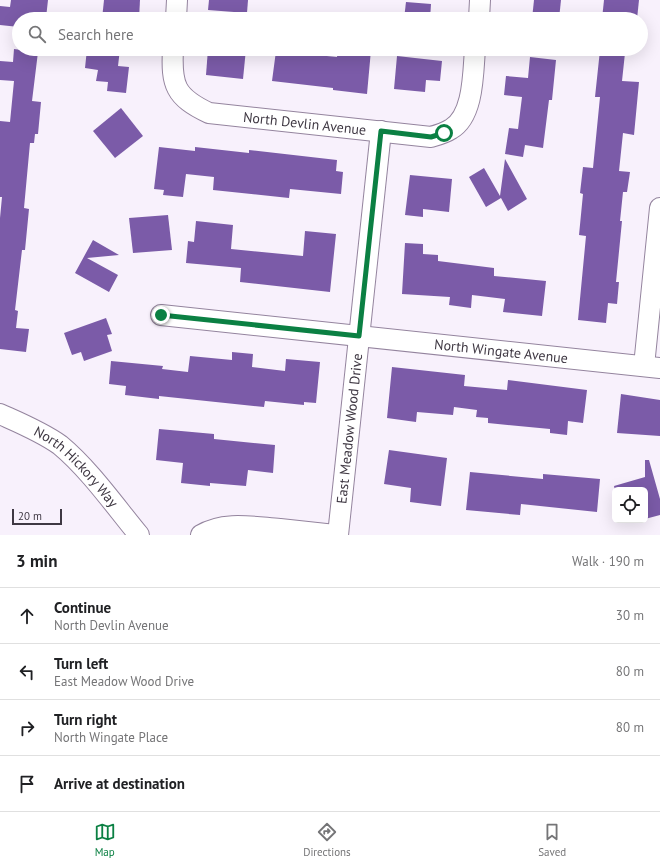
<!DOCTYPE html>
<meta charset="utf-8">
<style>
:root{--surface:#fff;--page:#f2f2f2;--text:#202124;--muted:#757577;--line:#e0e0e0;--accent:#0b8043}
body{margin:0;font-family:"PT Sans",sans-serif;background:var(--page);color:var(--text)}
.controls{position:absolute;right:12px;bottom:12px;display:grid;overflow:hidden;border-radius:6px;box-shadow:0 4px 16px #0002}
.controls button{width:36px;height:36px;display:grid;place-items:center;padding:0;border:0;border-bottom:1px solid var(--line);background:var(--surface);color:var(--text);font:20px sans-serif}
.scale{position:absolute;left:12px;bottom:10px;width:50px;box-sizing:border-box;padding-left:4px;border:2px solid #3f3843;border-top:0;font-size:11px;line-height:14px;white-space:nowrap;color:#3f3843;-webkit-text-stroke:3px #f8f1fc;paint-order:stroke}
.stop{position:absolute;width:12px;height:12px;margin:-9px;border:3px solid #0b8043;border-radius:50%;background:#fff}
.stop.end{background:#0b8043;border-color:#fff;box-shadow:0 1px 4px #0008}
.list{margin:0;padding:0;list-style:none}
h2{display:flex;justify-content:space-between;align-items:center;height:52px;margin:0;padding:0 16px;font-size:17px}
h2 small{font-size:13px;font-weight:400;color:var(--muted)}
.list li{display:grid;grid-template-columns:26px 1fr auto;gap:12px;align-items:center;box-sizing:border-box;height:56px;padding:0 16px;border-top:1px solid var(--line)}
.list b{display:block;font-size:15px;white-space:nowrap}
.list p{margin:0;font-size:13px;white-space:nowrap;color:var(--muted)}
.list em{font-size:13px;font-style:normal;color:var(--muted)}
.icon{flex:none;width:22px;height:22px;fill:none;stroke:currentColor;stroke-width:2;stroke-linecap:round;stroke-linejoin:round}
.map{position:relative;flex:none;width:660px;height:535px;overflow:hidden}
.search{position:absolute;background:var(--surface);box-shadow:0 4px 16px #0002;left:12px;right:12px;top:12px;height:44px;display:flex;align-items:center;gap:10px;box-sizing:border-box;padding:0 14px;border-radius:22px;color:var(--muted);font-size:15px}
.sheet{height:276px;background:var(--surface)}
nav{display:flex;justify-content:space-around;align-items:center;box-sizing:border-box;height:56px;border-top:1px solid var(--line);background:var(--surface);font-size:11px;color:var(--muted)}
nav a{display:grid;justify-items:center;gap:2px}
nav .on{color:var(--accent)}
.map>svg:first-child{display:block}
.building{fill:#7b5ba8}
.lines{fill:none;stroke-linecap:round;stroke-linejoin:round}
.minor-casing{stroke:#94849e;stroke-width:22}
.minor{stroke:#fff;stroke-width:20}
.route{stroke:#0b8043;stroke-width:5}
.labels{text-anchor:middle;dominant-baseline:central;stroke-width:4;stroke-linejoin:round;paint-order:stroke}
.street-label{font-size:14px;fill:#3f3843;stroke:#f8f1fc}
</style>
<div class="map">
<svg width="660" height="535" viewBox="0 0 660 535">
<rect width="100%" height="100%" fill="#f8f1fc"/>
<g class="building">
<path d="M11,0H48L46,18L32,16V19H19V27L0,25V6L10,7Z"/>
<path d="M104,0H140L139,19H102Z"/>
<path d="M209,0H248L247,13L208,10Z"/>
<path d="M534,0H561L559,19H532Z"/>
<path d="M604,0H639L637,19H602Z"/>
<path d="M406,2L431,4L430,19H404Z"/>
<path d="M14,49L38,52L32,101L41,102L38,134H35L34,143H30L24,208L29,209L25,250H22L15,310L18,311L16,328L29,329L26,352L0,349V218L2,197H0V121L10,122L14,81L0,80V61L13,62Z"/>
<path d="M87,49H120L118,66L129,67L126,93L107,91L108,82L96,81L98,70L85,68Z"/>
<path d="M208,49H246L243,79L206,75Z"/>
<path d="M338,49L371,50L367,94L333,90V88L272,81L276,51L337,57Z"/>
<path d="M600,50L625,53L622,81L639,82L634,135L623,133L619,171L630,172L627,192H623L620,221H622L616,282H619L617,304L608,303L606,323L578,320L586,236L579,235L583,194L580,193L583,167L593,168L600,97H595Z"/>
<path d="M397,56L442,61L440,81L426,80L425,92L394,89Z"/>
<path d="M530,57L556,60L552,100H549L543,148L525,145L523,157L505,154L509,128L518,129L522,97L504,95L506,76L528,78Z"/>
<path d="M121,108L143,136L115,158L93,131Z"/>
<path d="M159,147L195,151V147L249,153V150L337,160L336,171L343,172L341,194L290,189L289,198L213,190L214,177L186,174L183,197L163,195L164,190L154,189Z"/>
<path d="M505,159L527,199L508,211L501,198L486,207L469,177L484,168L500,196Z"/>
<path d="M410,175L452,179L449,212L423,209V217L405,215Z"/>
<path d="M168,215L172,250L133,253L129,218Z"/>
<path d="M196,221L233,225L231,249L303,256L305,231L336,234L330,292L240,282L241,268L186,263L188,241L194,242Z"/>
<path d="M93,240L119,255L87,258L118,275L109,292L75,273Z"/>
<path d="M405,243L423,244V254L438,255V261L494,268V276L546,281L542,316L503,312L505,299L472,295L471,308L449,305L450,297L402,294Z"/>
<path d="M106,318L112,334L107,335L112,351L84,361L81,352L72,355L64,333Z"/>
<path d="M232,352L253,354L252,367L285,371L286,359L320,362L316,403L304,402V405L265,401L264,407L159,396V399L125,395L126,386L109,384L111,361L163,366L162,369L188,372L190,356L232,360Z"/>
<path d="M392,367L465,375L464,386L507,390L508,380L587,390L583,423L568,421L567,435L550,433V429L488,423V418L476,417L477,410L454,407L453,415L417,412L416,422L387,418Z"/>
<path d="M621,394L660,400V436L617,433Z"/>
<path d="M159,429L214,434V439L275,445L273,473L248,470L246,486L210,483V486L181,483L183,463L156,460Z"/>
<path d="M389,450L447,458L441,506L410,502L411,488L384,484Z"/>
<path d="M645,460H649L660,499V515L645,519V490H615L614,486L645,477Z"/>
<path d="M470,472L543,479V474L600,479L597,512L521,504L520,515L466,510Z"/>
</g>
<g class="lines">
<g class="minor-casing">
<g id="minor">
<path d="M176,19L177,0"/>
<path d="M479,19L480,0"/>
<path id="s1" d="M173,49C171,85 175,97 209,113L431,137C438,135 445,133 451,129C474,116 473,72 475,49"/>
<path id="s2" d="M161,315L660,368"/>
<path d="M644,366L660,208"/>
<path id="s3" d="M0,414C20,423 42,432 60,445C89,469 115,506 139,535"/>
<path d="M201,535C224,521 253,527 280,529C298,531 317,533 335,535"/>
<path id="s4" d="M338,535L381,131"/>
</g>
</g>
<use href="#minor" class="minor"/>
</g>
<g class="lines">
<path class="route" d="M161,315L359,336L381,131L431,137L444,133"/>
</g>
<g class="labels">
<g class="street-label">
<text stroke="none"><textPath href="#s1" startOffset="177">North Devlin Avenue</textPath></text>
<text stroke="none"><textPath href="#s2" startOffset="342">North Wingate Avenue</textPath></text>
<text stroke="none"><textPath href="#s4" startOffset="107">East Meadow Wood Drive</textPath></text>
<text stroke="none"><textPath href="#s3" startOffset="94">North Hickory Way</textPath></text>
</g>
</g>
</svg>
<div class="controls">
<button><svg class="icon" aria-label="locate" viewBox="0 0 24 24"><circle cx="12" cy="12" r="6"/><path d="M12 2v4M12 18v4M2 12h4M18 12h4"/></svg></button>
</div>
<div class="scale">20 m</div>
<div class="stop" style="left:444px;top:133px"></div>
<div class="stop end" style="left:161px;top:315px"></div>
<div class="search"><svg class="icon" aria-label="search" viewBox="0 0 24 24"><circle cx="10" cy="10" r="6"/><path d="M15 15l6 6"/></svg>Search here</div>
</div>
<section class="sheet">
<h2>3 min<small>Walk · 190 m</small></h2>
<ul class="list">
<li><svg class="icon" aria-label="ahead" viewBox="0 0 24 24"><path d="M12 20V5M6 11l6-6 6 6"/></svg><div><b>Continue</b><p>North Devlin Avenue</p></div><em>30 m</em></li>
<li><svg class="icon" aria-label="left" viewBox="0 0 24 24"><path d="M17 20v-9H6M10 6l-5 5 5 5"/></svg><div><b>Turn left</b><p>East Meadow Wood Drive</p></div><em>80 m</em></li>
<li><svg class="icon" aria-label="right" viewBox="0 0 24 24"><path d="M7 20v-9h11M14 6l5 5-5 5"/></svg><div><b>Turn right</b><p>North Wingate Place</p></div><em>80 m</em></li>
<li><svg class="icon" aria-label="arrive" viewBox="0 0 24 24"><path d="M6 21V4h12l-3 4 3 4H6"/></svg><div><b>Arrive at destination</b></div></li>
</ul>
</section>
<nav>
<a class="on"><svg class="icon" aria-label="map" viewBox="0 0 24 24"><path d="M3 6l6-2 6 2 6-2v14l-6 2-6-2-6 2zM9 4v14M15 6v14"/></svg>Map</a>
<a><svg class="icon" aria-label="directions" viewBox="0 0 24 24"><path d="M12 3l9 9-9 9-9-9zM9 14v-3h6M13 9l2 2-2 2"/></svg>Directions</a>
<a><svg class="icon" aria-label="saved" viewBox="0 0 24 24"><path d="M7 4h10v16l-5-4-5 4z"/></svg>Saved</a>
</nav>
